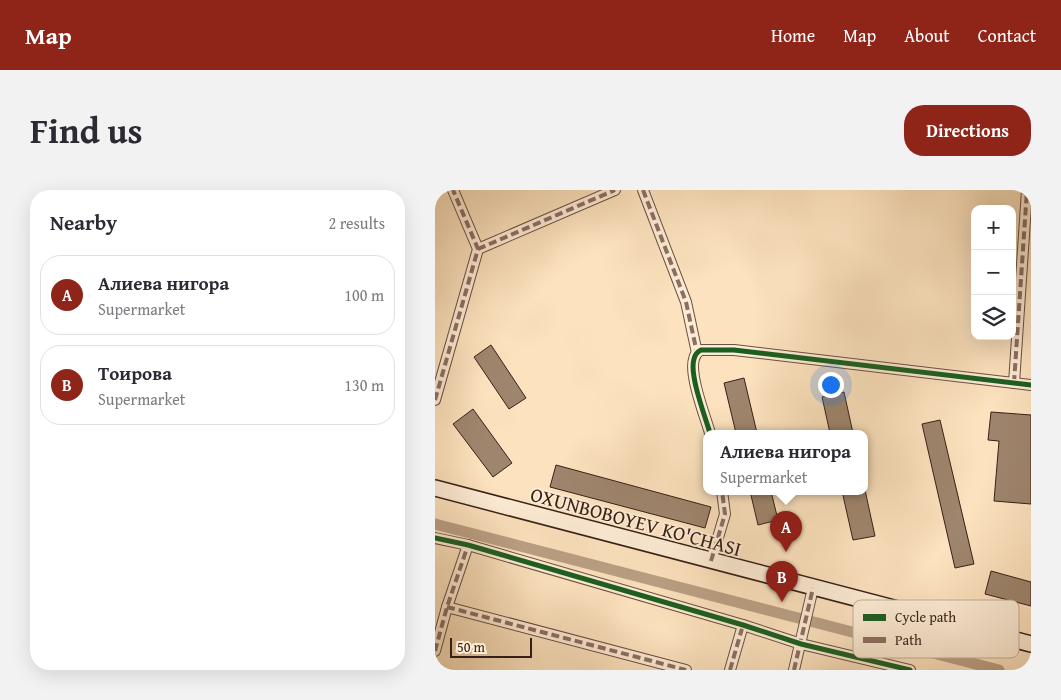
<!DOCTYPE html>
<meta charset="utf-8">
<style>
:root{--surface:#fff;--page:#f2f2f3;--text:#2b2b33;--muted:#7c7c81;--line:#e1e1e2;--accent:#8f2418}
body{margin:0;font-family:"Gentium Book Plus",serif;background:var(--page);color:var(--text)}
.controls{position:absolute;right:15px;top:15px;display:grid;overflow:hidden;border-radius:10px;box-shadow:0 5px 20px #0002}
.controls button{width:45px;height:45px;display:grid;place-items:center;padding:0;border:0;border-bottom:1px solid var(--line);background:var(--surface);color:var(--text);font:25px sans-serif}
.scale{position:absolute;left:15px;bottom:12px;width:82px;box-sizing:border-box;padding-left:5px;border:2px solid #392016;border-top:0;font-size:14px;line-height:18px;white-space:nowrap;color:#392016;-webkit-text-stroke:4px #fdecd5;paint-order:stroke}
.you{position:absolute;left:395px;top:194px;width:18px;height:18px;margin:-12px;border:4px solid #fff;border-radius:50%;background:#1a73e8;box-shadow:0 0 0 8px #1a73e833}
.badge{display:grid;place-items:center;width:32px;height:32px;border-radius:50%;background:var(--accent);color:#fff;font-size:16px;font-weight:700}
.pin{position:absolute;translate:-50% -41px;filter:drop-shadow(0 1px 2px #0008)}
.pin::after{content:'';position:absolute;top:26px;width:18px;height:15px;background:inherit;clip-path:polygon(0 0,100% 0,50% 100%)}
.popup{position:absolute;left:268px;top:240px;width:165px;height:65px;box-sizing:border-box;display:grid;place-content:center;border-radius:10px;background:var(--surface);filter:drop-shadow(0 1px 4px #0005);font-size:16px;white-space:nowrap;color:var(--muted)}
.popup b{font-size:19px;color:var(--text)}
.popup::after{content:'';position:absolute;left:50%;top:100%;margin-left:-10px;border:10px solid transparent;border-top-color:var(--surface)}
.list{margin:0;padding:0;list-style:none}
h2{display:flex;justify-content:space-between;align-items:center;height:65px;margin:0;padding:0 20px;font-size:21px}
h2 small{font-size:16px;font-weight:400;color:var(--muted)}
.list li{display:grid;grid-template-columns:32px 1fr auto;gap:15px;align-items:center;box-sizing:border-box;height:80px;margin:0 10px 10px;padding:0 10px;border:1px solid var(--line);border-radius:20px}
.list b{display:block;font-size:19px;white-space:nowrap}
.list p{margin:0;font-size:16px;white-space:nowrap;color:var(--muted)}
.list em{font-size:16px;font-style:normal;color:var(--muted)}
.icon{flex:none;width:28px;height:28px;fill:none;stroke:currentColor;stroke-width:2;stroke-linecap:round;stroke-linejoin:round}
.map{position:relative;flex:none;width:596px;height:480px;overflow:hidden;border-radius:20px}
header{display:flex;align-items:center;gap:30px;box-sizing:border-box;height:70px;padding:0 25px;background:var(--accent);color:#fff}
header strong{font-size:24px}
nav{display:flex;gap:28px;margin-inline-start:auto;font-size:18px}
.intro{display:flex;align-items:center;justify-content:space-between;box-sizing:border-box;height:120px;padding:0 30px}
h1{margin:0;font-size:35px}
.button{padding:12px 22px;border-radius:20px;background:var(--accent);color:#fff;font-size:18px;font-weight:700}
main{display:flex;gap:30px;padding:0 30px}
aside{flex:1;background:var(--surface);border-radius:20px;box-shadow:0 5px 20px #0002}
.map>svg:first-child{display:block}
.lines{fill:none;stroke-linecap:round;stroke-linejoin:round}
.canal{stroke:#baa085;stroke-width:11}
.building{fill:#9e856d;stroke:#392016}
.street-casing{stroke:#6a5040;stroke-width:12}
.secondary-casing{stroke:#392016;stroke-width:18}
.street{stroke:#fdecd5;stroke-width:10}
.secondary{stroke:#fdecd5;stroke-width:15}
.quiet{stroke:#8d6e63;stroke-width:4;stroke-dasharray:8 4;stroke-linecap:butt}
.cycleway-casing{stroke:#fdecd5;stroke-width:8}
.cycleway{stroke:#1b5e20;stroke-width:5}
.labels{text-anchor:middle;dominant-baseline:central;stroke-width:4;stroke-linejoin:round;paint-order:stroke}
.street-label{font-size:20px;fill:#392016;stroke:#fdecd5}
.key{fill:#fdecd5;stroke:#c2af9c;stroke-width:1}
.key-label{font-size:14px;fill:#392016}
</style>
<header>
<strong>Map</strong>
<nav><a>Home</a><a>Map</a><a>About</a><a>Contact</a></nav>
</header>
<div class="intro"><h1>Find us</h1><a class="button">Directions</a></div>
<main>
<aside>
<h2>Nearby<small>2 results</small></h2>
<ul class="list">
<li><span class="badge">A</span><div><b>Алиева нигора</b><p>Supermarket</p></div><em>100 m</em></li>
<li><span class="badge">B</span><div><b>Тоирова</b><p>Supermarket</p></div><em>130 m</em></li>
</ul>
</aside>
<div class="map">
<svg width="596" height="480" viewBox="0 0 596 480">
<rect width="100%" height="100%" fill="#fce2be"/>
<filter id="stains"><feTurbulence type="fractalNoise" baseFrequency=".004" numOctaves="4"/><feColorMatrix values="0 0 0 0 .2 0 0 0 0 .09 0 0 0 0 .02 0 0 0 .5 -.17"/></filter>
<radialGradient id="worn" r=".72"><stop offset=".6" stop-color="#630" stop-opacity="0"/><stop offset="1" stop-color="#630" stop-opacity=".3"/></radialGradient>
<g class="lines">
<path class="canal" d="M0,334L564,480"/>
</g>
<g class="building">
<path d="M56,155L91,208L74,219L39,167Z"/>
<path d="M309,188L322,243H301L289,193Z"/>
<path d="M409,202L418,243H395L387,207Z"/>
<path d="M38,219L77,273L58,287L18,234Z"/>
<path d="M556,222L596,225V314L559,311L564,251L553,250Z"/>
<path d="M505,230L539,374L520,378L487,234Z"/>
<path d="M121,275L276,317L270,338L115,297Z"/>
<path d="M430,300L440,346L418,350L407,301Z"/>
<path d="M315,301H336L343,330L323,335Z"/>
<path d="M556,381L596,392V416L550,404Z"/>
</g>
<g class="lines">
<g class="street-casing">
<g id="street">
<path d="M208,0L251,112L262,163"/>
<path d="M43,59L180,0"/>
<path d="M579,193L592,0"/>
<path d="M0,210L43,59L18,0"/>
<path d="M275,243C270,226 254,185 259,169C260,164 262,162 266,160H299L596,195"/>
<path d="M0,348L33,355L308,435L366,454L475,480"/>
<path d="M276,371L290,324L287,301"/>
<path d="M12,417L251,480"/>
<path d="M0,461L12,417L33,355"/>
<path d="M295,480L308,435"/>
<path d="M359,480L378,398"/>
</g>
</g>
<g class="secondary-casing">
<path id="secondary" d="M0,298L596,454"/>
</g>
<use href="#street" class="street"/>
<use href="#secondary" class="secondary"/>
<g class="quiet">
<path d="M208,0L251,112L262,163"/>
<path d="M43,59L180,0"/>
<path d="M579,193L592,0"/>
<path d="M0,210L43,59L18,0"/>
<path d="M276,371L290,324L287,301"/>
<path d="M12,417L251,480"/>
<path d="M0,461L12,417L33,355"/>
<path d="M295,480L308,435"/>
<path d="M359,480L378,398"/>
</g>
<g class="cycleway-casing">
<g id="cycleway">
<path d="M275,243C270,226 254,185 259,169C260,164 262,162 266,160H299L596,195"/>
<path d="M0,348L33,355L308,435L366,454L475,480"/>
</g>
</g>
<use href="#cycleway" class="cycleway"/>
</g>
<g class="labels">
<g class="street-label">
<text transform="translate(201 331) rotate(15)">OXUNBOBOYEV KO'CHASI</text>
</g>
</g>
<rect x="418" y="410" width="166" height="58" rx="8" class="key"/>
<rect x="428" y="424" width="23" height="7" fill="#1b5e20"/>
<rect x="428" y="447" width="23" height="6" fill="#8d6e63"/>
<g class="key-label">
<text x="460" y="432">Cycle path</text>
<text x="460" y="455">Path</text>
</g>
<rect width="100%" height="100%" filter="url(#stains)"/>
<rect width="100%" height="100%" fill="url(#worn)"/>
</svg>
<div class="controls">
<button>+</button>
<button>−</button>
<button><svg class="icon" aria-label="layers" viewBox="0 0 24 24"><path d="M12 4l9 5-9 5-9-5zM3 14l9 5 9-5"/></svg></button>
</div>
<div class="scale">50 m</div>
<div class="you"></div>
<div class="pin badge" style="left:351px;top:362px">A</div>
<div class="popup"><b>Алиева нигора</b>Supermarket</div>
<div class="pin badge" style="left:347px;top:412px">B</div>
</div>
</main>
